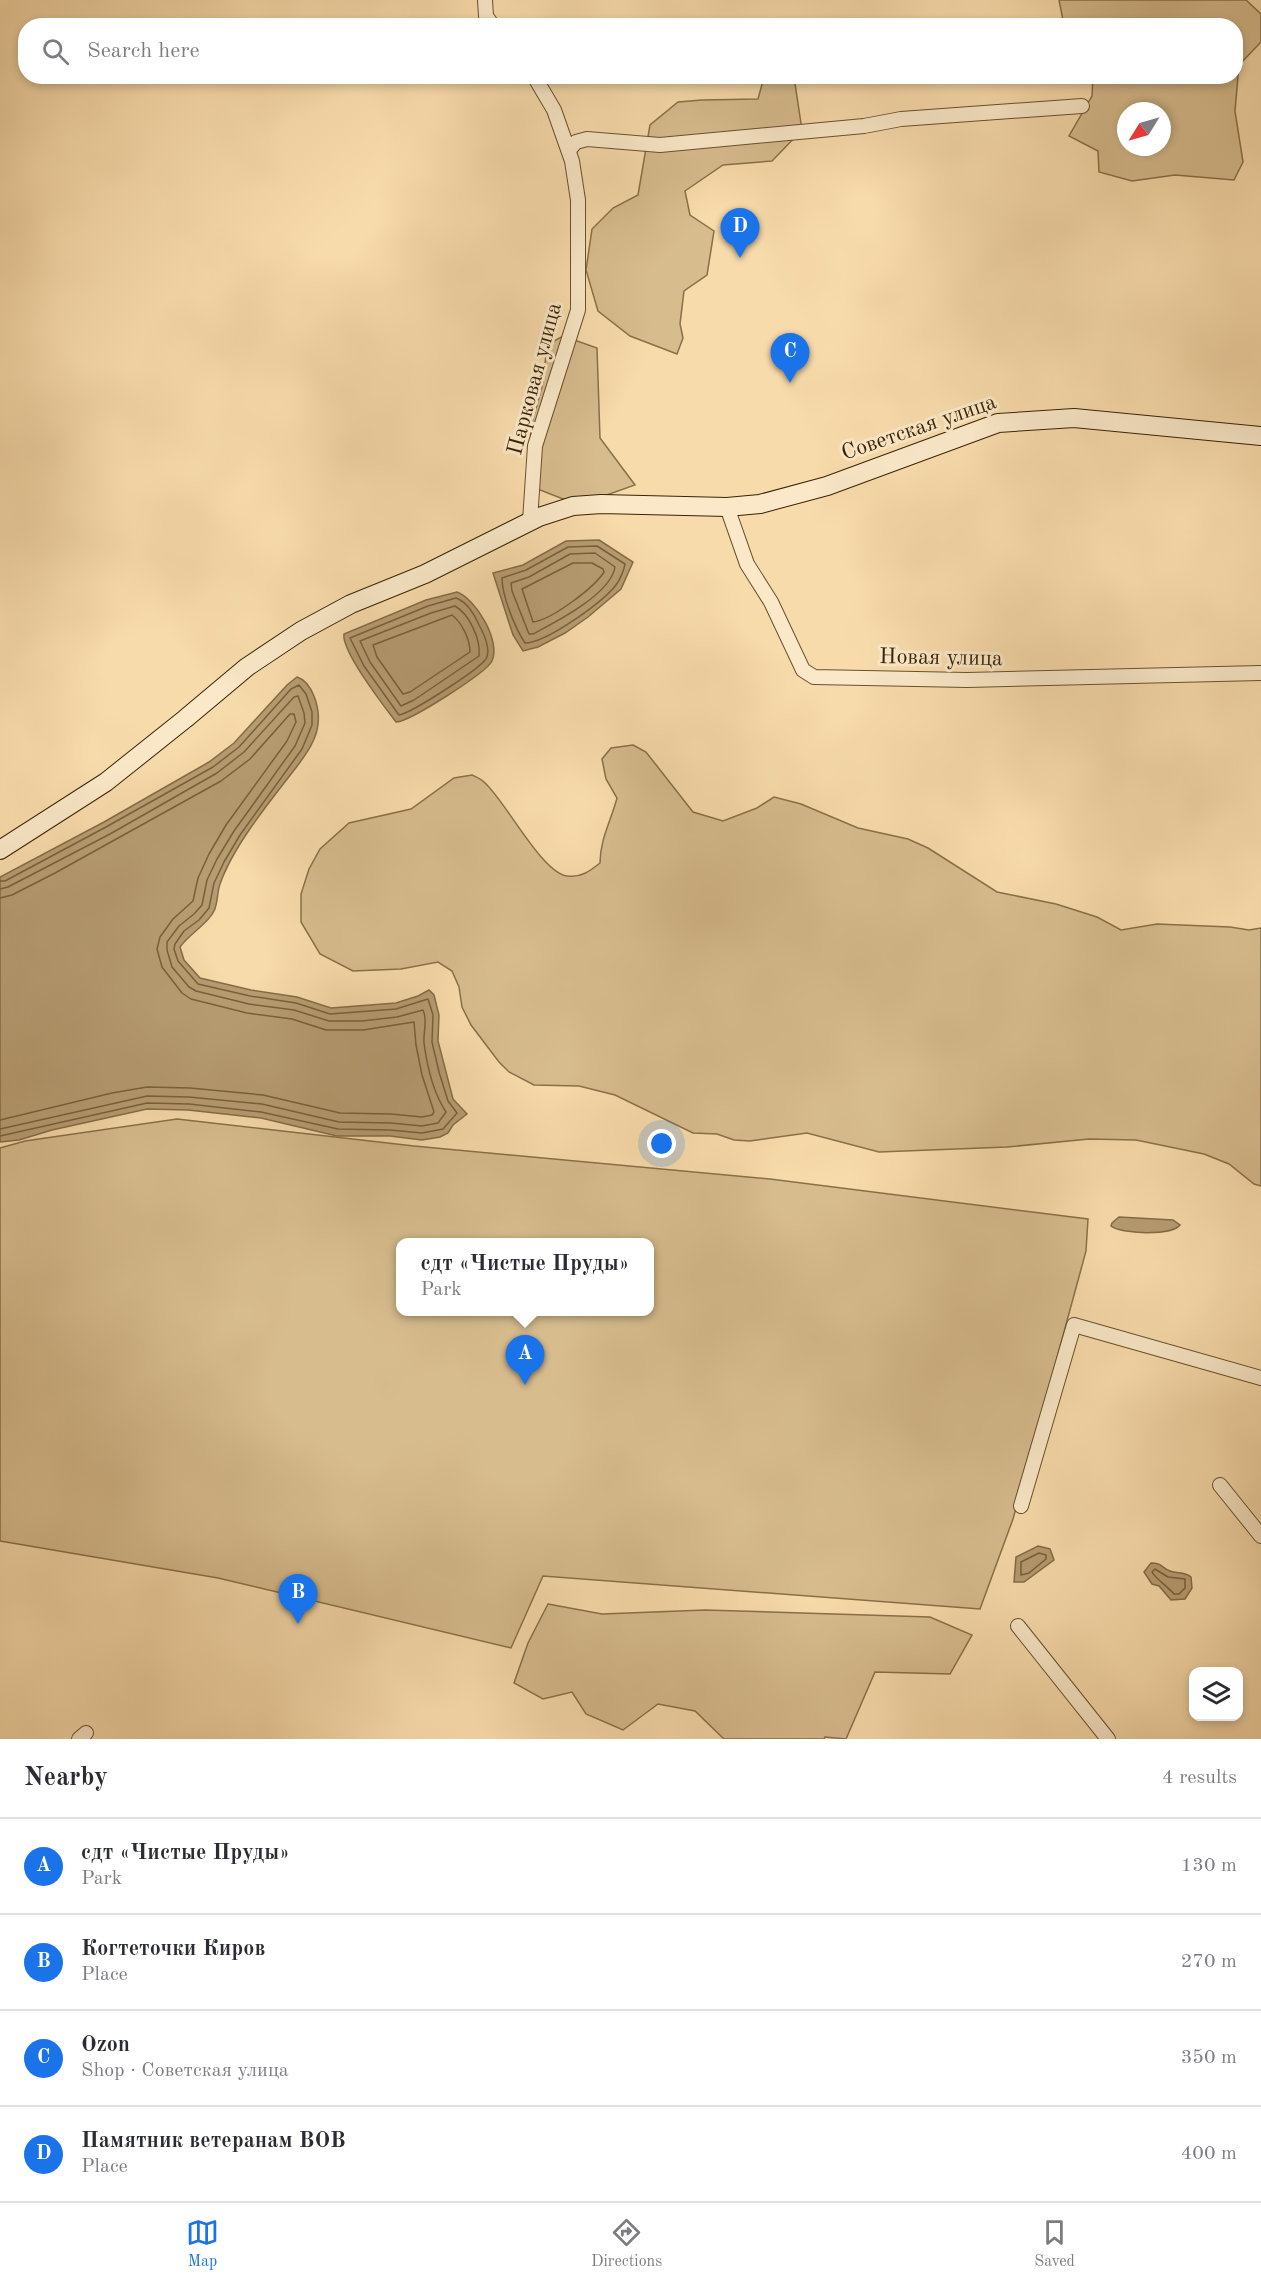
<!DOCTYPE html>
<meta charset="utf-8">
<style>
:root{--surface:#fff;--page:#f2f2f3;--text:#2b2b33;--muted:#7c7c81;--line:#e1e1e2;--accent:#1a73e8}
body{margin:0;font-family:"Old Standard TT",serif;background:var(--page);color:var(--text)}
.controls{position:absolute;right:18px;bottom:18px;display:grid;overflow:hidden;border-radius:12px;box-shadow:0 3px 9px #0003}
.controls button{width:54px;height:54px;display:grid;place-items:center;padding:0;border:0;border-bottom:2px solid var(--line);background:var(--surface);color:var(--text);font:30px sans-serif}
.compass{position:absolute;left:1117px;top:102px;width:54px;height:54px;border-radius:50%;background:var(--surface);box-shadow:0 3px 9px #0003;rotate:233deg}
.you{position:absolute;left:662px;top:1144px;width:21px;height:21px;margin:-15px;border:4px solid #fff;border-radius:50%;background:#1a73e8;box-shadow:0 0 0 9px #1a73e833}
.badge{display:grid;place-items:center;width:39px;height:39px;border-radius:50%;background:var(--accent);color:#fff;font-size:20px;font-weight:700}
.pin{position:absolute;translate:-50% -50px;filter:drop-shadow(0 2px 3px #0008)}
.pin::after{content:'';position:absolute;top:32px;width:21px;height:18px;background:inherit;clip-path:polygon(0 0,100% 0,50% 100%)}
.popup{position:absolute;left:396px;top:1238px;width:258px;height:78px;box-sizing:border-box;display:grid;place-content:center;border-radius:12px;background:var(--surface);filter:drop-shadow(0 2px 4px #0005);font-size:20px;white-space:nowrap;color:var(--muted)}
.popup b{font-size:22px;color:var(--text)}
.popup::after{content:'';position:absolute;left:50%;top:100%;margin-left:-12px;border:12px solid transparent;border-top-color:var(--surface)}
.list{margin:0;padding:0;list-style:none}
h2{display:flex;justify-content:space-between;align-items:center;height:78px;margin:0;padding:0 24px;font-size:26px}
h2 small{font-size:20px;font-weight:400;color:var(--muted)}
.list li{display:grid;grid-template-columns:39px 1fr auto;gap:18px;align-items:center;box-sizing:border-box;height:96px;padding:0 24px;border-top:2px solid var(--line)}
.list b{display:block;font-size:22px;white-space:nowrap}
.list p{margin:0;font-size:20px;white-space:nowrap;color:var(--muted)}
.list em{font-size:20px;font-style:normal;color:var(--muted)}
.icon{flex:none;width:33px;height:33px;fill:none;stroke:currentColor;stroke-width:2;stroke-linecap:round;stroke-linejoin:round}
.map{position:relative;flex:none;width:1261px;height:1739px;overflow:hidden}
.search{position:absolute;background:var(--surface);box-shadow:0 3px 9px #0003;left:18px;right:18px;top:18px;height:66px;display:flex;align-items:center;gap:15px;box-sizing:border-box;padding:0 21px;border-radius:24px;color:var(--muted);font-size:22px}
.sheet{height:462px;background:var(--surface)}
nav{display:flex;justify-content:space-around;align-items:center;box-sizing:border-box;height:84px;border-top:2px solid var(--line);background:var(--surface);font-size:16px;color:var(--muted)}
nav a{display:grid;justify-items:center;gap:3px}
nav .on{color:var(--accent)}
.map>svg:first-child{display:block}
.green{fill:#d7bc8e;stroke:#887048;stroke-width:1.5;fill-rule:evenodd}
.water{fill:#b79c72;stroke:#846c46;stroke-width:1.5}
.lines{fill:none;stroke-linecap:round;stroke-linejoin:round}
.shore{stroke:#78603a;stroke-width:1.5}
.minor-casing{stroke:#68512d;stroke-width:16}
.secondary-casing{stroke:#382303;stroke-width:20}
.minor{stroke:#fae8c8;stroke-width:14}
.secondary{stroke:#fae8c8;stroke-width:18}
.labels{text-anchor:middle;dominant-baseline:central;stroke-width:6;stroke-linejoin:round;paint-order:stroke}
.street-label{font-size:22px;fill:#382303;stroke:#fae8c8}
</style>
<div class="map">
<svg width="1261" height="1739" viewBox="0 0 1261 1739">
<rect width="100%" height="100%" fill="#f8dbab"/>
<filter id="stains"><feTurbulence type="fractalNoise" baseFrequency=".00333" numOctaves="4"/><feColorMatrix values="0 0 0 0 .2 0 0 0 0 .09 0 0 0 0 .02 0 0 0 .5 -.17"/></filter>
<radialGradient id="worn" r=".72"><stop offset=".6" stop-color="#630" stop-opacity="0"/><stop offset="1" stop-color="#630" stop-opacity=".3"/></radialGradient>
<g class="green">
<path d="M1059,0H1246L1261,14V42L1239,65L1235,111L1243,162L1234,180L1175,175L1132,181L1099,172L1098,151L1069,136L1092,96L1093,77L1236,76V26L1064,25ZM1126,111H1162V147H1126Z"/>
<path d="M764,77H794L802,130L772,161L723,165L685,191L690,215L714,231L707,275L684,291L680,324L683,338L677,354L630,336L598,311L586,270L592,229L613,208L638,195L650,125L678,102L702,100L758,99Z"/>
<path d="M563,336L597,348L600,438L635,485L604,496L563,499L535,488L530,430L543,383L547,345Z"/>
<path d="M633,745L646,752L693,812L723,821L757,808L774,797L801,804L858,828L908,839L928,848L997,892L1056,904L1097,917L1121,930L1157,924L1230,927L1249,930L1261,928V1186L1254,1184L1229,1164L1204,1154L1136,1140L1089,1139L1007,1147L879,1152L807,1133L750,1141L734,1140L717,1134L693,1133L615,1095L579,1086L534,1085L509,1072L499,1062L471,1025L462,1007L459,987L452,971L438,962L401,969L353,971L320,954L301,922V894L309,869L320,849L349,823L411,809L454,778L472,775C476,777 481,779 484,782C505,800 541,872 567,876C581,878 590,871 600,863C600,839 611,821 617,798L606,779L602,759L611,748Z"/>
<path d="M177,1119L414,1146L770,1179L1088,1219L1086,1251L1013,1519L980,1609L543,1576L511,1648L218,1578L0,1541V1148L25,1141ZM400,1242H650V1312H400Z"/>
<path d="M548,1604L602,1614L705,1610L930,1617L972,1635L950,1674L875,1672L846,1739L825,1737L824,1739H724L695,1711L658,1704L623,1730L586,1714L572,1692L543,1699L514,1683L528,1643Z"/>
</g>
<g class="water">
<path d="M599,540L633,562L621,589L588,617L565,633L538,647L523,651L513,635L493,573L523,565L566,541Z"/>
<path d="M457,592C476,599 501,641 492,661C486,673 409,722 396,722C384,706 341,651 344,634L426,600Z"/>
<path d="M297,677C313,682 320,709 318,724C317,739 306,754 298,765C272,799 234,844 220,884C217,892 218,903 214,911C208,924 189,934 180,947L184,960L200,978L251,990L297,997L331,1008L396,1003L418,996L429,990L434,995L439,1015L438,1041L453,1099L467,1114L453,1125L448,1133L440,1137L422,1140L390,1136H337L261,1118L188,1110L147,1109L52,1130L19,1140L0,1142V877L104,822L209,762L234,743L287,685Z"/>
<path d="M1119,1217L1173,1220L1180,1225C1172,1236 1120,1234 1111,1226L1112,1223Z"/>
<path d="M1038,1546L1050,1549L1054,1560L1024,1582H1014L1016,1557Z"/>
<path d="M1151,1563C1163,1563 1161,1568 1170,1571C1178,1574 1184,1571 1191,1577L1192,1588L1185,1599L1171,1600L1159,1586L1152,1584L1144,1572Z"/>
</g>
<g class="lines">
<g class="shore">
<path d="M597,546L625,564C624,570 620,580 616,585C603,602 546,643 525,643C515,628 502,596 502,578L526,570L568,547Z"/>
<path d="M595,553L615,567C611,594 556,622 533,634H529L512,591L511,583L529,577L570,554Z"/>
<path d="M573,563H592L603,569L604,572C594,588 551,620 533,622L522,589Z"/>
<path d="M456,598C467,602 475,615 479,625C484,634 490,647 487,657C484,667 411,713 399,715L364,666L350,638L428,606Z"/>
<path d="M455,606C469,614 481,639 479,656L414,700L401,706L370,662L360,641L431,613Z"/>
<path d="M452,615C462,623 470,639 470,652L410,692L403,694L377,657L373,645Z"/>
<path d="M0,881H5L106,827L213,767L239,747L291,689L299,685L306,694L312,712V725L302,749L240,835L224,862L214,883L209,908L199,920L184,931L175,944L174,949L178,961L198,984L250,996L296,1003L330,1014L396,1009L428,999L433,1015L432,1042L439,1072L448,1101L457,1113L443,1129L422,1133L390,1130L338,1129L261,1112L189,1104L147,1103L0,1136"/>
<path d="M0,889L8,887L110,834L217,773L244,752L294,697L298,696L304,713L305,723L295,746L234,831L217,859L207,880L202,905L194,914L179,926L167,942V950L172,967L189,987L196,991L249,1004L294,1010L329,1021H362L397,1017L423,1010C428,1020 423,1032 424,1043C427,1066 434,1094 446,1112L438,1123L422,1126L391,1123L339,1122L262,1104L189,1097L147,1096L0,1129"/>
<path d="M0,898L12,895L55,873L221,781L250,759L290,714H294L296,722L287,741L226,825L209,854L198,878L193,901L173,919L160,937L157,949L162,967L182,993L191,999L247,1013L292,1019L326,1030H363L414,1022L416,1045L422,1075L434,1112L432,1115L422,1117L391,1114L340,1113L263,1095L190,1088L147,1087L112,1093L0,1120"/>
<path d="M1039,1553L1046,1555V1559L1029,1573L1021,1575V1562Z"/>
<path d="M1155,1569L1168,1577L1185,1579V1588L1179,1594H1174C1168,1587 1156,1579 1152,1572Z"/>
</g>
<g class="minor-casing">
<g id="minor">
<path d="M485,0L486,16L493,26"/>
<path d="M569,150L576,142L587,139L660,145L864,126L901,119L1082,106"/>
<path d="M727,507L747,564L771,602L803,670L814,677L967,680L1261,673"/>
<path d="M530,521L535,446L578,310V200L572,161L554,110L534,76"/>
<path d="M1220,1485L1261,1536"/>
<path d="M1021,1506L1074,1325L1261,1378"/>
<path d="M1018,1626L1108,1739"/>
<path d="M79,1739L86,1733"/>
</g>
</g>
<g class="secondary-casing">
<path id="secondary" d="M0,850L106,782L185,719L247,667L301,631L351,604L425,574L539,517L573,506L601,504L727,507L760,504L827,486L998,423L1074,418L1261,436"/>
</g>
<use href="#minor" class="minor"/>
<use href="#secondary" class="secondary"/>
</g>
<g class="labels">
<g class="street-label">
<text transform="translate(535 379) rotate(-75)">Парковая улица</text>
<text transform="translate(919 428) rotate(-19)">Советская улица</text>
<text transform="translate(941 658) rotate(1)">Новая улица</text>
</g>
</g>
<rect width="100%" height="100%" filter="url(#stains)"/>
<rect width="100%" height="100%" fill="url(#worn)"/>
</svg>
<div class="controls">
<button><svg class="icon" aria-label="layers" viewBox="0 0 24 24"><path d="M12 4l9 5-9 5-9-5zM3 14l9 5 9-5"/></svg></button>
</div>
<svg class="compass" viewBox="-18 -18 36 36"><path d="M0-13l5 13h-10z" fill="#e53935"/><path d="M0 13l5-13h-10z" fill="#7c7c81"/></svg>
<div class="you"></div>
<div class="pin badge" style="left:525px;top:1385px">A</div>
<div class="popup"><b>сдт «Чистые Пруды»</b>Park</div>
<div class="pin badge" style="left:298px;top:1624px">B</div>
<div class="pin badge" style="left:790px;top:383px">C</div>
<div class="pin badge" style="left:740px;top:258px">D</div>
<div class="search"><svg class="icon" aria-label="search" viewBox="0 0 24 24"><circle cx="10" cy="10" r="6"/><path d="M15 15l6 6"/></svg>Search here</div>
</div>
<section class="sheet">
<h2>Nearby<small>4 results</small></h2>
<ul class="list">
<li><span class="badge">A</span><div><b>сдт «Чистые Пруды»</b><p>Park</p></div><em>130 m</em></li>
<li><span class="badge">B</span><div><b>Когтеточки Киров</b><p>Place</p></div><em>270 m</em></li>
<li><span class="badge">C</span><div><b>Ozon</b><p>Shop · Советская улица</p></div><em>350 m</em></li>
<li><span class="badge">D</span><div><b>Памятник ветеранам ВОВ</b><p>Place</p></div><em>400 m</em></li>
</ul>
</section>
<nav>
<a class="on"><svg class="icon" aria-label="map" viewBox="0 0 24 24"><path d="M3 6l6-2 6 2 6-2v14l-6 2-6-2-6 2zM9 4v14M15 6v14"/></svg>Map</a>
<a><svg class="icon" aria-label="directions" viewBox="0 0 24 24"><path d="M12 3l9 9-9 9-9-9zM9 14v-3h6M13 9l2 2-2 2"/></svg>Directions</a>
<a><svg class="icon" aria-label="saved" viewBox="0 0 24 24"><path d="M7 4h10v16l-5-4-5 4z"/></svg>Saved</a>
</nav>
